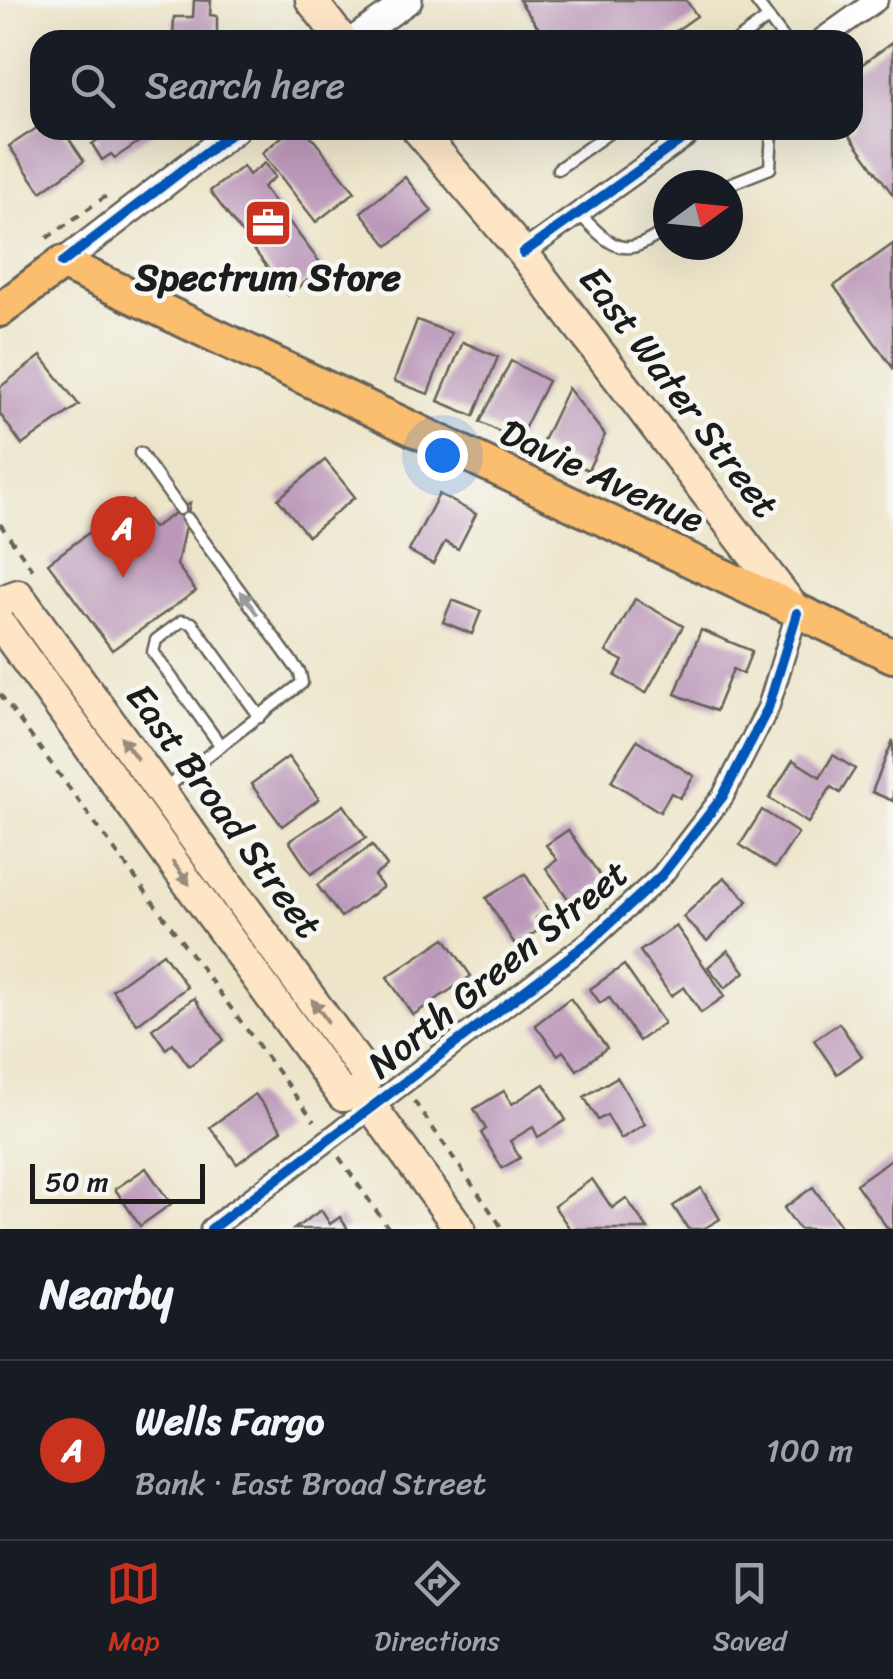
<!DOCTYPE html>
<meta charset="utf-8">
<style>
:root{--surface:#171b24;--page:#20242c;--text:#f1f3f6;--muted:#9ea1a6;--line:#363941;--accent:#c8321e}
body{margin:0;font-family:Sriracha,sans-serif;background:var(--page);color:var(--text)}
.compass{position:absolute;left:653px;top:170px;width:90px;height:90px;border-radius:50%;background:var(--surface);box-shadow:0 10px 40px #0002;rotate:75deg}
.scale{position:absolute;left:30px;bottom:25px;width:175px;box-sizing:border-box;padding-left:10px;border:5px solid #1c1c1c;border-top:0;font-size:28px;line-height:35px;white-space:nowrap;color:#1c1c1c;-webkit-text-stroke:8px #f6f6f2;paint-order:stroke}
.you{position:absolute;left:442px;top:455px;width:35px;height:35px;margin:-25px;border:8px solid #fff;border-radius:50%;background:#1a73e8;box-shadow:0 0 0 15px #1a73e833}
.badge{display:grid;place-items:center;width:65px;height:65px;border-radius:50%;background:var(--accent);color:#fff;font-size:32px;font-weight:700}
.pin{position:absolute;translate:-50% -82px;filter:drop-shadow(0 2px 5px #0008)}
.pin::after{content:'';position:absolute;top:52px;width:35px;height:30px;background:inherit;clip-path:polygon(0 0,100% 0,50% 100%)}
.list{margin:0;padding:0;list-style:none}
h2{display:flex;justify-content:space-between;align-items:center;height:130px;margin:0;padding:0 40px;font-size:42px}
h2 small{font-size:32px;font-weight:400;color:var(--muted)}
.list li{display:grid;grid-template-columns:65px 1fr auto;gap:30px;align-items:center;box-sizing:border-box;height:180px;padding:0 40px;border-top:2px solid var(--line)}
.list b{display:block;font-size:38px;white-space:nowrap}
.list p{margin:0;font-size:32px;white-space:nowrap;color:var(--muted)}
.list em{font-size:32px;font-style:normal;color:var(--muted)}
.icon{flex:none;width:55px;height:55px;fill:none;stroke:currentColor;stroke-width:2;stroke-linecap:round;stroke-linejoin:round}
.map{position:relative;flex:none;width:893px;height:1229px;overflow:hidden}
.search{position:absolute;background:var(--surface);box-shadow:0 10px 40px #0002;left:30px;right:30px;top:30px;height:110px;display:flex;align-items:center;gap:25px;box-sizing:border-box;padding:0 35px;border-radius:30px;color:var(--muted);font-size:38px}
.sheet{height:310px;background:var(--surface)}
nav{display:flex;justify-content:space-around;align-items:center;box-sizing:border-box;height:140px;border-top:2px solid var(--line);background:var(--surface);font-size:28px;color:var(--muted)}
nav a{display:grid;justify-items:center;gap:5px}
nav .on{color:var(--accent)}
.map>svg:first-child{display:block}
.building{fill:#bc99ba}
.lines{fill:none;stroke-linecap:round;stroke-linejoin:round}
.service-casing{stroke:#656259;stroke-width:15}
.minor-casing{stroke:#656259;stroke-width:25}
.tertiary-casing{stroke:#656259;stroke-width:30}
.secondary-casing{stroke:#656259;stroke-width:35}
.primary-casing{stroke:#656259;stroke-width:38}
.path{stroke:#656259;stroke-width:4;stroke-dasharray:8 8;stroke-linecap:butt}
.service{stroke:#fff;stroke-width:10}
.minor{stroke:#fff;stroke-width:20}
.tertiary{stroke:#fff;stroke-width:25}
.secondary{stroke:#fde5c5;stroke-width:30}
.primary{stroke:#fbbd6e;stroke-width:32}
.cycleway-casing{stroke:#f6f6f2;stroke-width:16}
.cycleway{stroke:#0057b8;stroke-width:10}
.oneway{fill:#999}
.oneway2{fill:#988b79}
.labels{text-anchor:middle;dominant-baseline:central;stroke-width:9;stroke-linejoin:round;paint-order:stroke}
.poi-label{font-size:38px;font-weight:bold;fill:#1c1c1c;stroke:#f6f6f2}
.street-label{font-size:38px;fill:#1c1c1c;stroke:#f6f6f2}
</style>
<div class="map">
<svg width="893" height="1229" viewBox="0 0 893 1229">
<rect width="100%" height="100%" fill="#f6f6f2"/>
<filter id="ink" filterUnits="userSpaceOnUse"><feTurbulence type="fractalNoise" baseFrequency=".01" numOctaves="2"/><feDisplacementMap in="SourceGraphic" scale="20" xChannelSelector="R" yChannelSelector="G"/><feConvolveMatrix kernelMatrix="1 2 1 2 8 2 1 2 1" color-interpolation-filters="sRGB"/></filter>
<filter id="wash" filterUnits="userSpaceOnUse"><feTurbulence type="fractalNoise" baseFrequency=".0048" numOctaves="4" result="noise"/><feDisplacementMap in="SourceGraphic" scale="40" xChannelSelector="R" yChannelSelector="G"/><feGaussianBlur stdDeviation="2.25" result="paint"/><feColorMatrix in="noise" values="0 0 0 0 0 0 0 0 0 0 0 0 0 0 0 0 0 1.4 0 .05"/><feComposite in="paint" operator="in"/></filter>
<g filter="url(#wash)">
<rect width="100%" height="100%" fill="#ede5c9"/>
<g id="blocks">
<g class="building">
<path d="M194,0L211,1L210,15L217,16V34L208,35V40H173L174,17H193Z"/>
<path d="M519,0H686L697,16L663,40H547Z"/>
<path d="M893,42V195L846,130H853V71Z"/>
<path d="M40,126V130H63L84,161L41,192L9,146Z"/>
<path d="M93,130H150L152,133L115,158L111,154L102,160L92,144L99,139Z"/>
<path d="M290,130H306L355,192L316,222L262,153Z"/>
<path d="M265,163L275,177L263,187L324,268L288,295L210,191L243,166L249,175Z"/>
<path d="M405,177L432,211L388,246L361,212Z"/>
<path d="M893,244V368L834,286Z"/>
<path d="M417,320L451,333L428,394L394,381Z"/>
<path d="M463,342L498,357L474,416L438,401Z"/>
<path d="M41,356L79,405L22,445L0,414V387Z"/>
<path d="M511,361L548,381L518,441L480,422Z"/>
<path d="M568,388L605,435L588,470L540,447Z"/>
<path d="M325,460L355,497L308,536L278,499Z"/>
<path d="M439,494L476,514L458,549L445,542L433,564L409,551Z"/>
<path d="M132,501L153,528L190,503L177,565L196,591L112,650L48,563Z"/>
<path d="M635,599L683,626L646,693L615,676L623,661L606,652Z"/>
<path d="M452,600L481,611L472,634L443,622Z"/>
<path d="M701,630L752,651L743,674L733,669L716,711L675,694Z"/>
<path d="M637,740L694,776L680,798L671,793L660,812L611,781Z"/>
<path d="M893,740V801L872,792Z"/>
<path d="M833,755L855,769L840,793L831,787L808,823L769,798L793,760L820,777Z"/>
<path d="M288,757L319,799L282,826L251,784Z"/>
<path d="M344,805L366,838L311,874L289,841Z"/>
<path d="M762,810L798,833L775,868L740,845Z"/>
<path d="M568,830L604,881L572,904L546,868L557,860L546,845Z"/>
<path d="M372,845L387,866L374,876L383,887L341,917L317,885Z"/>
<path d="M525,874L548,910L536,918L542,928L515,945L486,898Z"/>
<path d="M724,877L748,901L707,941L683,917Z"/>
<path d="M676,926L725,996L701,1013L684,987L671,996L640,951Z"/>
<path d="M445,938L471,976L413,1015L387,977Z"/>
<path d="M728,950L745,972L725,988L708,967Z"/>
<path d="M163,953L187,987L137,1024L112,990Z"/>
<path d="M624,965L664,1023L639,1041L609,997L600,1003L590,989Z"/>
<path d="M194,998L224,1040L189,1066L173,1043L166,1049L152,1029Z"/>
<path d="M570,998L607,1048L577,1070L563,1051L558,1055L535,1025Z"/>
<path d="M839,1023L862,1056L837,1074L814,1040Z"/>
<path d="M617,1077L645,1124L621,1139L607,1115L598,1120L584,1097Z"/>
<path d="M544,1084L566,1120L538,1137L533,1127L510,1141L520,1158L502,1168L481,1133L486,1129L474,1109L504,1091L512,1104Z"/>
<path d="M255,1094L282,1130L237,1164L210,1127Z"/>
<path d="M893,1158V1229H888L856,1184Z"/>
<path d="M146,1168L171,1204L140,1226L115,1189Z"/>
<path d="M592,1179L612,1208L626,1198L648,1229H570L554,1206Z"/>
<path d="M813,1187L843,1229H799L784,1208Z"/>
<path d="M701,1188L720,1219L703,1229H688L673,1206Z"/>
<path d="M321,1210L330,1224L340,1217L348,1229H294Z"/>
</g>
</g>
</g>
<g filter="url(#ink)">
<use href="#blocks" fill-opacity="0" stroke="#656259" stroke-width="2.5"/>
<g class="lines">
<g class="service-casing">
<g id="service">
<path d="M755,0L785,40"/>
<path d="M738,40L768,18"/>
<path d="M558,169L613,130"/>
<path d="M727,185L770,168L772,130"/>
<path d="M579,214C615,250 624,260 668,228"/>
<path d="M140,453L180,509"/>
<path d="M221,746L153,652L156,640L182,621L192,623L260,717"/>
<path d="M162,791L302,683L300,673L187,518"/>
</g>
</g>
<g class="minor-casing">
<g id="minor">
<path d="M821,40L877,0"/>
<path d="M523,253L695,130"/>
<path d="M211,1229L589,942L662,875L723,796L768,708L797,613"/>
</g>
</g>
<g class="tertiary-casing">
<g id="tertiary">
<path d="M353,40L409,0"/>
<path d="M62,263L235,130"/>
</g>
</g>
<g class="secondary-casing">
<g id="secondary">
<path d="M311,0L342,40"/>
<path d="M418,130L523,253L796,611"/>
<path d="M0,602L18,595L367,1076L361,1092"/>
<path d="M0,624L343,1096L361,1092"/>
<path d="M361,1092L460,1229"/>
</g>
</g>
<g class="primary-casing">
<path id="primary" d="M0,310L62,263L893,656"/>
</g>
<g class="path">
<path d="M47,238L109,194"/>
<path d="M0,524L35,573"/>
<path d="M0,694L314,1121"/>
<path d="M414,1101L503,1229"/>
<path d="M339,1157L389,1229"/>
</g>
<use href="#service" class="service"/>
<use href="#minor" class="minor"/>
<use href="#tertiary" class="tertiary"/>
<use href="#secondary" class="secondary"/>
<use href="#primary" class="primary"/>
<g class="cycleway-casing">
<g id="cycleway">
<path d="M523,253L695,130"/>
<path d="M62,263L235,130"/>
<path d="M211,1229L589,942L662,875L723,796L768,708L797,613"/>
</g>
</g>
<use href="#cycleway" class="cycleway"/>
</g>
<defs><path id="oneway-solid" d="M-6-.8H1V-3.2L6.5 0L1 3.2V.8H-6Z" transform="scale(2.5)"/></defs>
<use class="oneway" href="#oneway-solid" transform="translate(249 603) rotate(-126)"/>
<g class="oneway2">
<use href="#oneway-solid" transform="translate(129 748) rotate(-126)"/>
<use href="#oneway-solid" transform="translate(181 873) rotate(54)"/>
<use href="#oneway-solid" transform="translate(320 1011) rotate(-126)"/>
</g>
</g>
<defs>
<g id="office-square" transform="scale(2.5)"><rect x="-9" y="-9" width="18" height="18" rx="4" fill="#c8321e" stroke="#f6f6f2"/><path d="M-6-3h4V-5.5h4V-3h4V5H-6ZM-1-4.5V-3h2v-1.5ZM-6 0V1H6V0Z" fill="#fff"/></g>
</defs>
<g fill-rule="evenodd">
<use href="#office-square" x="268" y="223"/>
</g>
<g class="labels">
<g class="poi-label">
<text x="268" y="277">Spectrum Store</text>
</g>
<g class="street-label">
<text transform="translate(679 392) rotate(53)">East Water Street</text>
<text transform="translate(602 476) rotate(25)">Davie Avenue</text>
<text transform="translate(224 811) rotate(54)">East Broad Street</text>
<text transform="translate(498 969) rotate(-39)">North Green Street</text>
</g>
</g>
</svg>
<svg class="compass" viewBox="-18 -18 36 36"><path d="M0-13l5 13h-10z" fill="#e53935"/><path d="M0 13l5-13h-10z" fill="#9ea1a6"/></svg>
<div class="scale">50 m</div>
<div class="you"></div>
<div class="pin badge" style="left:123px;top:578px">A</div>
<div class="search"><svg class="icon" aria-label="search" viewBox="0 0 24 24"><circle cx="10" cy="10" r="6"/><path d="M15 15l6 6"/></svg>Search here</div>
</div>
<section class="sheet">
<h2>Nearby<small></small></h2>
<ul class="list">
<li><span class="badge">A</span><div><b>Wells Fargo</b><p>Bank · East Broad Street</p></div><em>100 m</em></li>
</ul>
</section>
<nav>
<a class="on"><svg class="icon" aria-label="map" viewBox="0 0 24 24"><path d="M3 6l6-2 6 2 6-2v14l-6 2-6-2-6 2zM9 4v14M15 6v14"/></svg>Map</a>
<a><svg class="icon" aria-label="directions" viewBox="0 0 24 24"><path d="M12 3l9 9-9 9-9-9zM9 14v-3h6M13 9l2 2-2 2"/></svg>Directions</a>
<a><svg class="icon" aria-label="saved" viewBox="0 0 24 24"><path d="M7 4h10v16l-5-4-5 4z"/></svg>Saved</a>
</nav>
